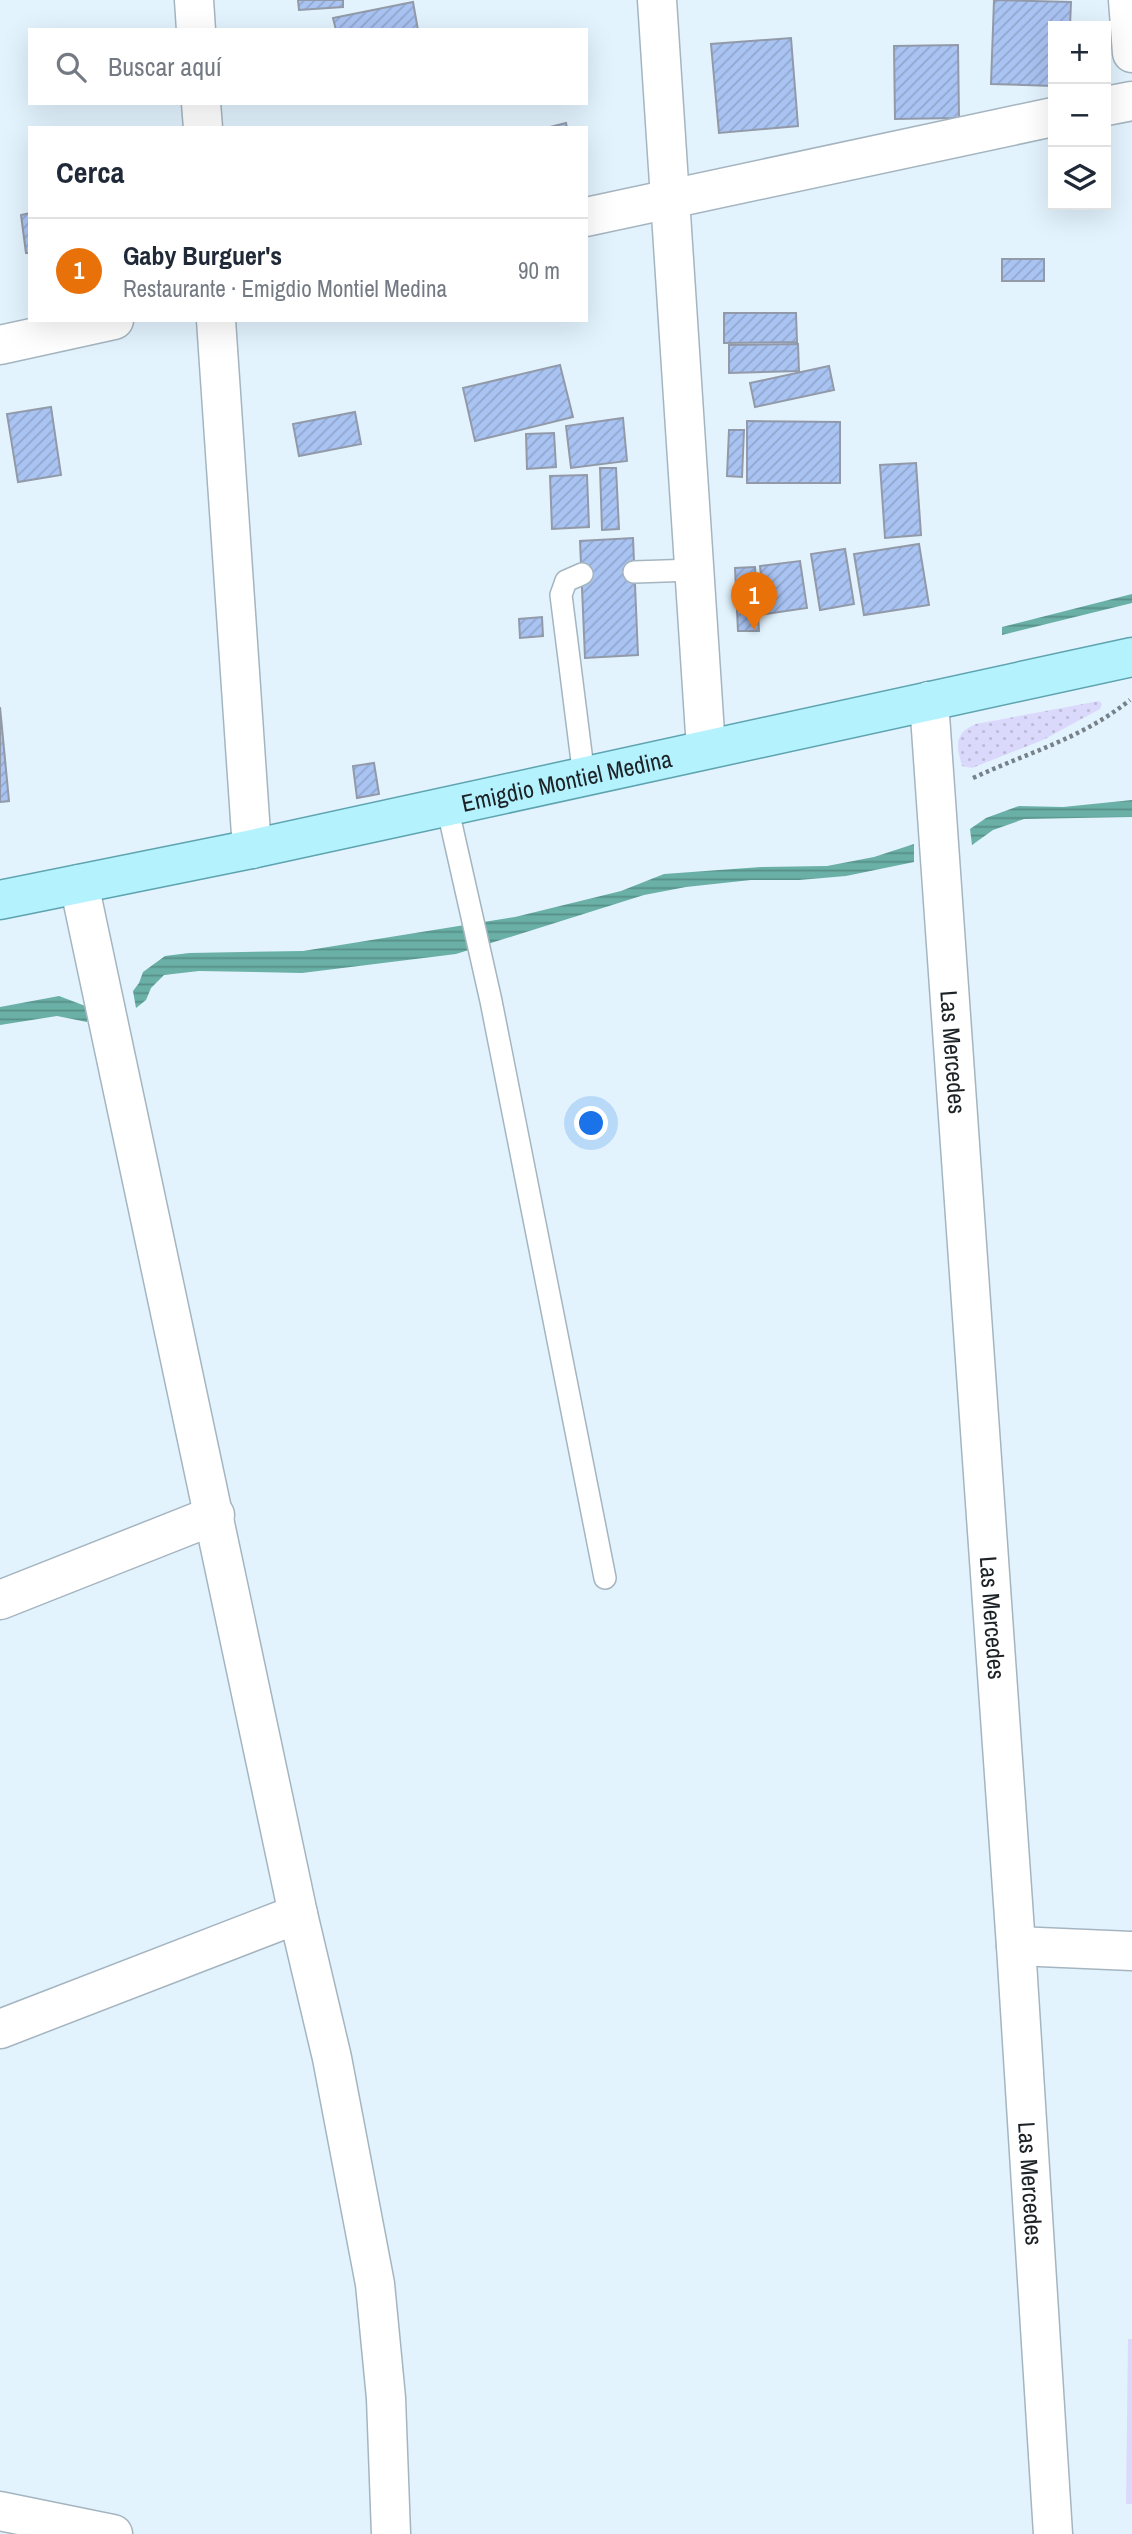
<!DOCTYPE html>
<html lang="es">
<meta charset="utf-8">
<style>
:root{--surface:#fff;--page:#f2f2f3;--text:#1f2937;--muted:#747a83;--line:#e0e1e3;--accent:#bf305b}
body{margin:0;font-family:"Archivo Narrow",sans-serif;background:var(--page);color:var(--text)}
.controls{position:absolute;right:21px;top:21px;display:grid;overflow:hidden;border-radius:0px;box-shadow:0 7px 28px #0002}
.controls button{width:63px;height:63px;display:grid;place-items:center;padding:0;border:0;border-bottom:2px solid var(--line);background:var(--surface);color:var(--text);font:35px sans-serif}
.you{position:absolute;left:592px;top:1124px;width:24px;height:24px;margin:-18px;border:5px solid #fff;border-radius:50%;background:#1a73e8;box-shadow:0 0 0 10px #1a73e833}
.badge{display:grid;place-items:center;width:46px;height:46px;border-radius:50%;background:var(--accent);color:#fff;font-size:23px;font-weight:700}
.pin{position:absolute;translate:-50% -58px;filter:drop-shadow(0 2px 4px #0008)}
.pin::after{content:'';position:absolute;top:37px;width:24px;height:21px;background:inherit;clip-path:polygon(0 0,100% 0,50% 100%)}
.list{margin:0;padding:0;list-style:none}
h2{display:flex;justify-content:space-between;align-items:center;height:91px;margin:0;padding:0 28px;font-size:30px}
h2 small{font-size:23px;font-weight:400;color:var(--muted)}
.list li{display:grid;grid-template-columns:46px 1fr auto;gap:21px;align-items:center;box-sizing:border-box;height:105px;padding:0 28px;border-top:2px solid var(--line)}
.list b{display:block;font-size:26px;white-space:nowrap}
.list p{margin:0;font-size:23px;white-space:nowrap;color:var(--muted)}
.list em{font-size:23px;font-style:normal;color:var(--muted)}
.icon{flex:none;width:38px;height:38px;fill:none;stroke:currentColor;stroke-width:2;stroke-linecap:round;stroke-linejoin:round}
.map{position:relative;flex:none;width:1132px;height:2534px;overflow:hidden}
.search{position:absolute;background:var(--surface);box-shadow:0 7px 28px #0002;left:28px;top:28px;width:560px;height:77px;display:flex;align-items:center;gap:18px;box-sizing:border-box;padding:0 24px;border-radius:0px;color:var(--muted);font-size:26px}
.panel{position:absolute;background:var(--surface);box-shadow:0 7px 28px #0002;left:28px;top:126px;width:560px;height:196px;border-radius:0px}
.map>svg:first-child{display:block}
.grass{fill:url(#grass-dots)}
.pitch{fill:#dbd9fb}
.water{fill:url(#water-rules)}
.building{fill:url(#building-hatch);stroke:#929aa9;stroke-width:2}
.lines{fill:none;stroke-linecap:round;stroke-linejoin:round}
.service-casing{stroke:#a5b5c0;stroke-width:24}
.minor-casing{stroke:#a5b5c0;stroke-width:41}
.primary-casing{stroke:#5ea3b0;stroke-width:41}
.path{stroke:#768188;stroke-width:4.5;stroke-dasharray:3.5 3.5;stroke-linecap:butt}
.service{stroke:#fff;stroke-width:21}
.minor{stroke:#fff;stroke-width:38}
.primary{stroke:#b4f2fd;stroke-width:38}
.labels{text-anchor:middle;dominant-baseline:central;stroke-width:6;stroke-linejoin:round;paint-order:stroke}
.street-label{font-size:24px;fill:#1c2226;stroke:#e2f3fe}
</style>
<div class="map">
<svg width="1132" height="2534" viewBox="0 0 1132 2534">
<defs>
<pattern id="grass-dots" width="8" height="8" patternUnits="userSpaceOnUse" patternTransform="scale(1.75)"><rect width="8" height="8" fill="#dbd9fb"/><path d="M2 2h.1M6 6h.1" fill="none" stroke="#bbbad7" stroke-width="1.8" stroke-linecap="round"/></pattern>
<pattern id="water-rules" width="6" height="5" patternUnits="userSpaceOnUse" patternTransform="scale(1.75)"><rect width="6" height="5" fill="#6ab0a6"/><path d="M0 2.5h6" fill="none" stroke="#568f87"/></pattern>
<pattern id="building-hatch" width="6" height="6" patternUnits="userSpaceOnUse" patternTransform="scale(1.75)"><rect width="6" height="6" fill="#a9c3f2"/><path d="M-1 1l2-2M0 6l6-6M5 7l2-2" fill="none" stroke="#91a7cf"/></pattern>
</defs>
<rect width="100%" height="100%" fill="#e2f3fe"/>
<path class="grass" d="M1099,701L1102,704L1100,709L1043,740L972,768L962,766C956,745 954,733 976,724Z"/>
<path class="pitch" d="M1128,2339H1132V2504H1126Z"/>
<g class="water">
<path d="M1132,594V603L1002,635V627Z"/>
<path d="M1132,800V817L1024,819L993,830L972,845L970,829L986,818L1019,806L1063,807Z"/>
<path d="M914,844V862L846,876L799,880H751L686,887L644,895L456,954L302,973L199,971L164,975L151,988L146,1000L136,1008L133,991L139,983L143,972L165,956L189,953L303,951L515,917L621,891L664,874L761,867L827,866L874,857Z"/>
<path d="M59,996L88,1007L87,1022L57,1016L0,1025V1007Z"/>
</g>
<g class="building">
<path d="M298,0H343V7L299,10Z"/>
<path d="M994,0L1071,2L1070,26H1053V86L991,84Z"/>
<path d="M413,2L418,30H336L333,18Z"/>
<path d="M791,38L798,126L719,133L711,44Z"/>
<path d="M958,45L959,118L895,119L894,46Z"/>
<path d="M566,123L567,128H546Z"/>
<path d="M30,213V253H26L21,215Z"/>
<rect x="1002" y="259" width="42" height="22"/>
<path d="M724,313H796L797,342L724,343Z"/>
<path d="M798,344L799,371L729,373V345Z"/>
<path d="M560,365L573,417L475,441L463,388Z"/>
<path d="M829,366L834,390L755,407L750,383Z"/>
<path d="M51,407L61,475L18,482L7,414Z"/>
<path d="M355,412L361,444L299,456L293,424Z"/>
<path d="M623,418L627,461L571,468L566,426Z"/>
<path d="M747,421L840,422V483H747Z"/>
<path d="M729,430H744L742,477L727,476Z"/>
<path d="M554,433L556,467L527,469L526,434Z"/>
<path d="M916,463L921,535L885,538L880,465Z"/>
<path d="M600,468H616L619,529L602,530Z"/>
<path d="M587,475L589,527L552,529L550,476Z"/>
<path d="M633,538L638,655L585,658L580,541Z"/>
<path d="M919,544L929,605L864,615L854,554Z"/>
<path d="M845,549L854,604L820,610L811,554Z"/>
<path d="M800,561L807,608L765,614L760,566Z"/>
<path d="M755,567L759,631H738L735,568Z"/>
<path d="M542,617L543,636L520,638L519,619Z"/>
<path d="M0,707L9,801L0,802Z"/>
<path d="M374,763L379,794L357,798L353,766Z"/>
</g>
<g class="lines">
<g class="service-casing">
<g id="service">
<path d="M634,572L694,570"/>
<path d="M582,574L566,581L561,595L584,777"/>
<path d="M447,806L491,1001L605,1578"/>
</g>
</g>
<g class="minor-casing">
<g id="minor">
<path d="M194,0L196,30"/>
<path d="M657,0L706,749"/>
<path d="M1128,0L1132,53"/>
<path d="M201,103L203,128"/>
<path d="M1106,106L1132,101"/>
<path d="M586,217L1053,117"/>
<path d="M216,320L252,849"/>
<path d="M0,345L114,320"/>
<path id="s1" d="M929,701L1016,1946L1053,2534"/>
<path d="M79,884L298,1914L332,2058L375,2284L386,2398L391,2534"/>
<path d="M0,1600L215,1515"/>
<path d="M1016,1946L1132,1951"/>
<path d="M0,2029L298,1914"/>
<path d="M0,2511L113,2534"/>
</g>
</g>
<g class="primary-casing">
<g id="primary">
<path id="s2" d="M0,900L252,849L1132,657"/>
</g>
</g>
<path class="path" d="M973,778C1029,752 1081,739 1130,700"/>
<use href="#service" class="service"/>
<use href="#minor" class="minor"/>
<use href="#primary" class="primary"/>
</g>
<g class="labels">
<g class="street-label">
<text stroke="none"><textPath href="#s2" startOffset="579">Emigdio Montiel Medina</textPath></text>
<text stroke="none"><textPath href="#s1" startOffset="352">Las Mercedes</textPath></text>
<text stroke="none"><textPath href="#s1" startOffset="919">Las Mercedes</textPath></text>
<text stroke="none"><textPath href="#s1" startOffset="1486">Las Mercedes</textPath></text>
</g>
</g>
</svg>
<div class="controls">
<button>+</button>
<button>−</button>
<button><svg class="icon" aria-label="layers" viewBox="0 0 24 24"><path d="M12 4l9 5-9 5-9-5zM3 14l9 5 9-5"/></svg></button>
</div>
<div class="you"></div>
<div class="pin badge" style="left:754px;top:630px;background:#e8710a">1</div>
<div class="search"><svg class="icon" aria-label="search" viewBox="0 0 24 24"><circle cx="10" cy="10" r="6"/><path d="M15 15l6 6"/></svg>Buscar aquí</div>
<section class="panel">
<h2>Cerca<small></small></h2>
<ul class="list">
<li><span class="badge" style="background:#e8710a">1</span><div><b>Gaby Burguer's</b><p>Restaurante · Emigdio Montiel Medina</p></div><em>90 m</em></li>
</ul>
</section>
</div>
